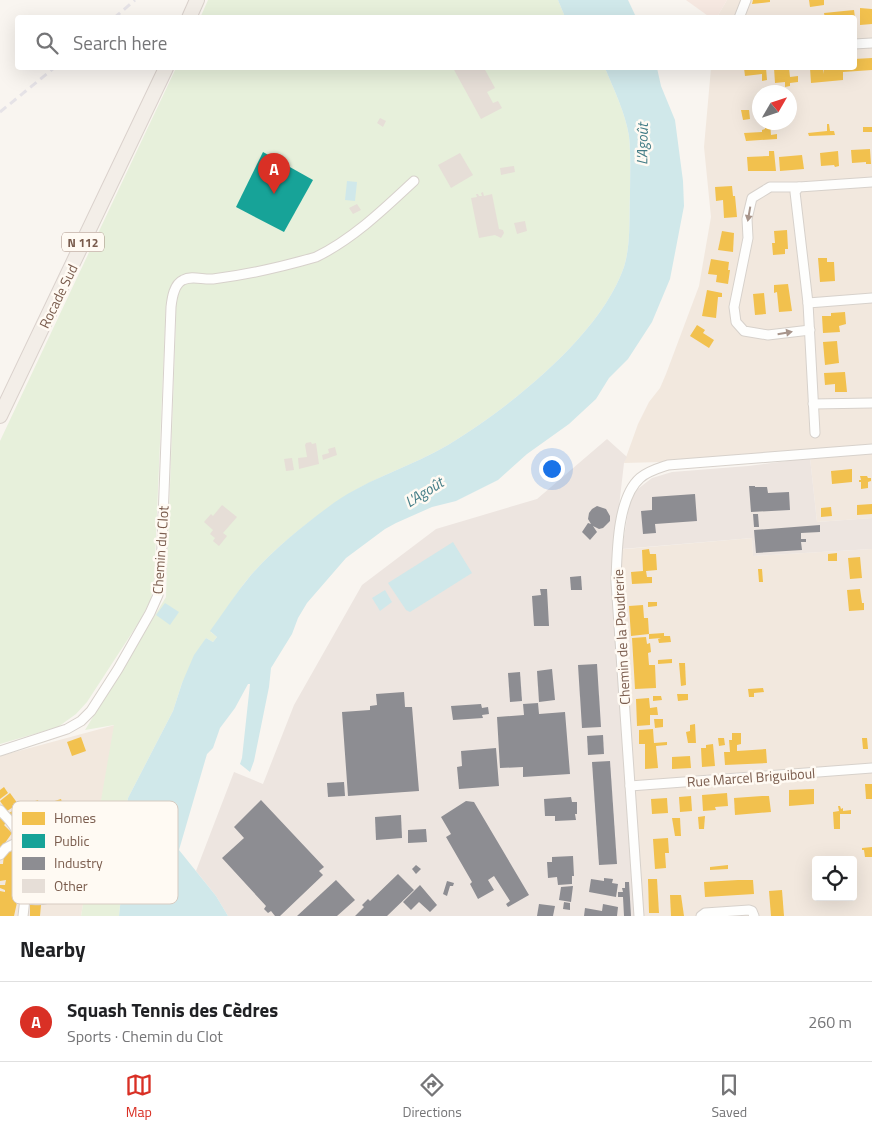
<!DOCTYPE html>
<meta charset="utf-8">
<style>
:root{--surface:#fff;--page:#f2f2f2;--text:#202124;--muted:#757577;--line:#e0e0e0;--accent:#d93025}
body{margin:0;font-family:"Titillium Web",sans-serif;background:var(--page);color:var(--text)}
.controls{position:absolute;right:15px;bottom:15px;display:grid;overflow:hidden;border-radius:5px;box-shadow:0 5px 20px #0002}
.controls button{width:45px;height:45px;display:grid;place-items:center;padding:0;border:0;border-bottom:1px solid var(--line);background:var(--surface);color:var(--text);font:25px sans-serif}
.compass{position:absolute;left:752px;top:85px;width:45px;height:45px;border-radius:50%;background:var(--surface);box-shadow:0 5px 20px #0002;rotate:51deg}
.you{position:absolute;left:551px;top:468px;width:18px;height:18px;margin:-12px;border:4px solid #fff;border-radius:50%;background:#1a73e8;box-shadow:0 0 0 8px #1a73e833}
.badge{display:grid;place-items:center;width:32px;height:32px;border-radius:50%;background:var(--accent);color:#fff;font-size:16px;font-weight:700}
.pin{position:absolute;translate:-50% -41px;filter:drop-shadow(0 1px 2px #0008)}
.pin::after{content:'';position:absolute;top:26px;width:18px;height:15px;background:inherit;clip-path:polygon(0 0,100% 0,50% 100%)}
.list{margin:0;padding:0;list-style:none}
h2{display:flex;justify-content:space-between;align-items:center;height:65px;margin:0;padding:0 20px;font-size:21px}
h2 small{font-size:16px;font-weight:400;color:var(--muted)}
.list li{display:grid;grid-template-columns:32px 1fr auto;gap:15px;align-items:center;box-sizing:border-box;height:80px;padding:0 20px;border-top:1px solid var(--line)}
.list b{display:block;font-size:19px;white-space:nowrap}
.list p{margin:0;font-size:16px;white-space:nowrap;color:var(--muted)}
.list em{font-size:16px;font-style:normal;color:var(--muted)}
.icon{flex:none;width:28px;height:28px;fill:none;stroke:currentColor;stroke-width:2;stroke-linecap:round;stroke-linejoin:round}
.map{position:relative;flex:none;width:872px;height:916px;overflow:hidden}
.search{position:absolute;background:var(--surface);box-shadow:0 5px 20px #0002;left:15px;right:15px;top:15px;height:55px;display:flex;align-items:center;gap:12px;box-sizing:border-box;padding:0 18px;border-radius:5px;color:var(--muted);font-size:19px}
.sheet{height:145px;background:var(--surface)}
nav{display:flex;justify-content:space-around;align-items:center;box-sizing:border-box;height:70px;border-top:1px solid var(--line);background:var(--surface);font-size:14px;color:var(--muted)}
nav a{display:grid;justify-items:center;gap:2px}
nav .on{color:var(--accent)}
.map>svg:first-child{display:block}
.residential{fill:#f2e8de;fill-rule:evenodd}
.commercial{fill:#f6e8e1}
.industrial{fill:#ede5e0}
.green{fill:#e7f0db}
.water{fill:#d0e8ea}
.homes{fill:#f2c14e}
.public{fill:#17a398}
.industry{fill:#8d8d92}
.building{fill:#e6ded7}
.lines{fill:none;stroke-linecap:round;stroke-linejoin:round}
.street-casing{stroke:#d7d1cb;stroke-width:11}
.primary-casing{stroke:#dad1cc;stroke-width:16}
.street{stroke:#fefefd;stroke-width:9}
.primary{stroke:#f3eee8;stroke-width:14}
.rail{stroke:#e6e3e7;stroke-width:3;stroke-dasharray:8 5;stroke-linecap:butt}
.oneway{fill:#a8958b}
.labels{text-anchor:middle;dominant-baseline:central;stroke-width:5;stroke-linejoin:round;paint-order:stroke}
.shield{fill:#fffaf3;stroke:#a28b7f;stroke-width:1}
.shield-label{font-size:12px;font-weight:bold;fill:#7a5c4d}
.street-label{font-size:14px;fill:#7a5c4d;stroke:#fffaf3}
.water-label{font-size:15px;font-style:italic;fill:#437c86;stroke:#fffaf3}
.key{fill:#fffaf3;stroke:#d7cbc1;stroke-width:1}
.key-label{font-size:14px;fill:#7a5c4d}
</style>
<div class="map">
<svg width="872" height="916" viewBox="0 0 872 916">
<rect width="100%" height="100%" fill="#f9f5f0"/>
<g class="residential">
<path d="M727,0H872V518L817,522L810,458L624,463L638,424L649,402L660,388L666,374L699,286L711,217L704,147L711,68H854V18L717,17ZM760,92H790V122H760Z"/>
<path d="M752,538L753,556L872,549V916H639L614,550ZM816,860H853V897H816Z"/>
<path d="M115,725L81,916H0V756Z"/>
</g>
<path class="commercial" d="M686,0H727L717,17L711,18Z"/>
<g class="industrial">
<path d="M607,439L627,457L624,463L614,550L639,916H228L216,896L196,871L234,772L263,784L294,705L362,585L436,529L537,499Z"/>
<path d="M810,458L817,522L872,518V549L753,556L752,538L622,549L629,506L635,491L652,478L672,472L748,466Z"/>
</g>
<g class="green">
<path d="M208,0H558L565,17L200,18Z"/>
<path d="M176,68H605C614,90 625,112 629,136C631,155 630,175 630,194C629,218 631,244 624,267C600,336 510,407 448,445C412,466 370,478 335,503C305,524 276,547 251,575C236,593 224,613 211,632L217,637L213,642L206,638L182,683L173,711L128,798L124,822L125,858L119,916H81L114,725L85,730L166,597L176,318L166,304L154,582L151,599L141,619L87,702L76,714L58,727L0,744V441Z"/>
</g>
<g class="water">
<path d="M558,0H628L636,17H565Z"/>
<path d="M605,68H657L661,86L675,120L683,181L684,206L670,279L652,322L628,359L609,378L596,399L569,424L527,454L498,480L456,501L432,507L396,523L385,529L346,558L307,603L298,618L292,634L271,668L269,687L254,761L250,772L240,764L242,758L250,684H248L235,708L220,728L213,748L207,754L179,850L216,896L228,916H119L125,858L124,822L128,798L173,711L182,683L194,655L206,638L213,642L217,637L210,631C223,613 236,593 251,575C276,547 305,524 335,502C370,478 412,466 448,445C510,407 600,336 624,267C631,244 629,218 630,194C630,175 631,155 629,136C625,112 614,90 605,68Z"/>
<path d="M347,181L357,182L355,201L345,200Z"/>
<path d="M453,542L472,573L410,612L406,610L388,583Z"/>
<path d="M385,590L392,602L380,611L372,598Z"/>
<path d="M165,603L179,612L170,625L156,615Z"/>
</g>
<g class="homes">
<path d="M753,0H770V2L752,4Z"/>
<path d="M809,0H824V5L810,7Z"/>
<path d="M860,8L872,9V24L860,25Z"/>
<path d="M854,10L855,18H825L824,13Z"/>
<path d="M872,58V70L843,72V80L811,83L810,68H823L824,74V68H854V59Z"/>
<path d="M744,68H766L767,80L762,81V74L745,76Z"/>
<path d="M774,68H789L790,77L798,76V82L790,83V86L785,87V82L775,83Z"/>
<path d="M741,110H749L750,119L743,120Z"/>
<path d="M770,122L771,135L777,134V139L746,141L744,133L762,132V130L765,129V123Z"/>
<path d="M827,124H829L830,131H834L835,135L809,136L808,133L827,131Z"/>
<rect x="863" y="127" width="9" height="5"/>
<path d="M870,149L871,164H866V162L852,163L851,150Z"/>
<path d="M769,151H774L776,171H748L747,157L769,156Z"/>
<path d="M838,151L839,166L835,167L834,165L821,166L820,153Z"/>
<path d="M802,155L804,169L780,171L779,157Z"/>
<path d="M732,186L733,196H735L737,217L724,218L723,200L716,201L715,187Z"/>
<path d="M787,230L788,249H785V254L773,255L772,243H775L774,231Z"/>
<path d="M722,231L734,233L733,252L718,250Z"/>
<path d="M818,258H827V262H834L835,281L820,282Z"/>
<path d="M711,259L729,262L728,270H730L728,284L716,282L717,275L708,274Z"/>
<path d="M788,284L792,311L779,312L777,292L774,293V285Z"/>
<path d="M707,290L722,293V297H718L716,318L702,316Z"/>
<path d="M764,293L766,314L755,315L753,294Z"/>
<path d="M845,312L846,324L839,326L840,332L823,333L822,316H831V313Z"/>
<path d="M697,325L705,330L703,333L714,340L709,348L690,336Z"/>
<path d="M837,341L839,363L825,365L823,342Z"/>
<path d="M845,372L847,392H835V384L825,385L824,373Z"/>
<path d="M852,469V482L832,484L831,471Z"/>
<path d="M860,476H867L868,478H871V481L868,482V488L861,489V482H859V480H861Z"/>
<path d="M872,504V514L857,515V505Z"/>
<path d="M831,507L832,516L821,517V508Z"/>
<path d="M649,549L650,554H656L657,570L646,571L647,577H652V583L632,584L631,572L643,571L642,550Z"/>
<path d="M837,553V561H828V554Z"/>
<path d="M860,557L862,578L850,579L848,558Z"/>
<path d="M758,569H762L763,582H759Z"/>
<path d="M860,589L862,603H864V610L849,611L847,590Z"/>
<path d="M648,602H657V606L648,607Z"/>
<path d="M643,605L644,618H648L649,634L631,636L629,606Z"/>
<path d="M664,633V636H670L671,642L659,643L658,639L661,638L649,639V634Z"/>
<path d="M646,637L647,644L650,643L651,652L648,653L649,665H655L656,688L635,689L632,638Z"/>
<path d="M672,659V663L658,664V660Z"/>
<path d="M679,663H685L686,685L681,686Z"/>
<path d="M763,688L764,692L754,693V697H749L748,689Z"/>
<path d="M677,694H688V700L678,701Z"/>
<path d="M653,696H661L662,700L653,701Z"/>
<path d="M649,698L650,708L657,707L658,715H650V725L637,726L636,699Z"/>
<path d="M654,719H663V727L655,728Z"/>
<path d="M695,724L696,743H688L686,732L690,731V725Z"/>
<path d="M653,729L654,743L667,742V745L656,746L658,768L645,769V744H639V730Z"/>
<path d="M732,733H741V744L737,745V751L766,749L767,763L725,765L724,752H730L729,740H732Z"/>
<path d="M81,737L86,751L72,756L67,742Z"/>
<path d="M718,738H724L725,745L719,746Z"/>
<path d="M862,738H867L868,749H863Z"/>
<path d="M713,744L715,766L702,767L701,748H706V745Z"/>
<path d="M690,756L691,768L672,769V757Z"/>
<path d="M865,784H872V799H866Z"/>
<path d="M4,787L8,793L0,799V790Z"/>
<path d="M814,789V804L789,806V790Z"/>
<path d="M10,793L18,804L7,811L0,801Z"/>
<path d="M727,793L728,806L715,807L716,810L703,811L702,795Z"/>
<path d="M691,796L692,811L680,812L679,797Z"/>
<path d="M762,796H769L771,812L735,815L734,798Z"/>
<path d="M667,798L668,813L652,814L651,799Z"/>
<path d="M61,799L66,815L34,825L25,828L16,816L13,819L9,813L19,807L29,820L30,819L23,810L27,808L29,811L34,808L32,802L38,800L40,806H43L45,812L50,810L48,803Z"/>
<path d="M838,806H840L841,809L843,808V811L851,810V814H840V829H834L833,812L839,811Z"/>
<path d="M0,815L7,822L4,825L12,833L0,850Z"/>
<path d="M705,816L704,829H699L698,817Z"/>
<path d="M672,818H680L681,836H675Z"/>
<path d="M668,838L669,853H665L666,868L655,869L653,839Z"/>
<path d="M872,847V857H865L864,850H862V848Z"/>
<path d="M8,850L16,851L15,865L19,864L20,874L18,898L14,916H0V891L5,892V890L0,888V885H5L6,880L0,881V864H3L4,854Z"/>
<path d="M728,865V869L710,870V867Z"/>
<path d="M648,879H657L659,913H649Z"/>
<path d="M738,880H753L754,894L705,897L704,882Z"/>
<path d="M782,890L784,916H771L769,891Z"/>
<path d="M670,895H681L684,916H671Z"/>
<path d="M30,905H41L40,916H30Z"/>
</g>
<path class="public" d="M263,152L313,180L284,232L236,207Z"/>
<g class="industry">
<path d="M749,486H755V487H767L768,493L789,492L790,510L751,512Z"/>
<path d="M695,494L697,521L655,524L656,533L643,534L641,511L652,510V497Z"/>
<path d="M597,506L606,509L610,516V521L603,528L599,529L593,526L597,532L590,540L582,532L588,523L591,524L588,519L589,513L592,509Z"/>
<path d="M753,514H758L759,527H754Z"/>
<path d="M820,525V532L801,533V539H806V542H801L802,550L756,553L754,530Z"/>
<path d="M581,576L582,590H571L570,577Z"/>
<path d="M540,589H547L549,626H534L532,596L541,595Z"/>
<path d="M597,664L601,727L582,728L578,665Z"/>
<path d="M552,669L555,700L539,702L537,671Z"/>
<path d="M520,672L522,701L510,702L508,673Z"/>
<path d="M404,692L405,707H412L419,791L348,796L342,712L370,710V706L377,705L376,694Z"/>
<path d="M538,703L539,714L565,712L570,774L523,777V767L500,768L497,717L524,715L523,704Z"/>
<path d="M481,704L482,708L488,707L489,714L482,715L483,718L453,720L451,706Z"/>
<path d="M603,735L604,754L588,755L587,736Z"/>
<path d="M496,748L499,786L459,789L457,767L462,766L461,751Z"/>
<path d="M610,761L617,864L599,865L592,762Z"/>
<path d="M344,782L345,796L328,797L327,783Z"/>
<path d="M571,797L572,802H577V814H575L576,820L555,821V816H545L544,799Z"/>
<path d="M261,800L324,867L319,871L323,875L280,916H275L271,911L268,913L264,909L266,906L222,858L244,838L234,827Z"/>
<path d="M466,801L474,802L529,895L508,907L506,904L510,901L494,876L488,880L494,890L478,899L470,884L472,882L446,837L451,834L441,817Z"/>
<path d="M401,815L402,838L376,840L375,817Z"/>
<path d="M426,829L427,842L408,843V830Z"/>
<path d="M573,856L574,876H572V884L558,885L557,877L548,878L547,862H552V857Z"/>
<path d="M416,865L421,869L416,874L412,869Z"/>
<path d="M398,874L414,890L387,916H355L364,907L362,905L368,899L370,901Z"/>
<path d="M604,878L613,879L612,883L618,884L616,897L589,892L591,879L604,881Z"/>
<path d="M336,880L355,900L337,916H297Z"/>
<path d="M447,881L454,883L453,886H450L447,896L443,894Z"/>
<path d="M625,882H629L631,916H624L623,897H618V892H623L622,888H625Z"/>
<path d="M420,885L437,905L430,912L419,902L411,910L403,902Z"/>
<path d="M573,886L571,902L559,900L561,887Z"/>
<path d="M564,902L570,903V910L563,909Z"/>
<path d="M539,904L555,906L553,916H537Z"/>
<path d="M603,904L618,907L617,916H584L585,908L602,911Z"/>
</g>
<g class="building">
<path d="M453,68H473L475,70L478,68H484L495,88L487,92L493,103L498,101L502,108L481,119Z"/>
<path d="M380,118L386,121L383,127L377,123Z"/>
<path d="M460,153L473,175L451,188L438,165Z"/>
<path d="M514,166L515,172L501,175L500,168Z"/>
<path d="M483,192L484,196L492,194L499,229L503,230L504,233L501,238L495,235L479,238L471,198L477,197L476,194H478L479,196H482L481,193Z"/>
<path d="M357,204L361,210L353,214L349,208Z"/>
<path d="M525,221L527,231L517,234L514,223Z"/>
<path d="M311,442L312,444L316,443L319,464L299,469L298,458L307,457L305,445L306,443Z"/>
<path d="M335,447L337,455L323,460L322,455L329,453L328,449Z"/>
<path d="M292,458L294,470L286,471L284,459Z"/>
<path d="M222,505L237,517L223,533L227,536L219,546L213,541L215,538L210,534L213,530L204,522L211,514L213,516Z"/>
</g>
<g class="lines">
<g class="street-casing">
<g id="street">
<path d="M739,18L746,0"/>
<path d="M854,44L872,43"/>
<path d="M799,187H770L752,198L747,219L748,238L734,307L736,322L744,331L768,335L810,330"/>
<path d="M808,303L872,298"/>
<path d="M813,404L872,403"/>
<path d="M815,433L808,303L795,192L799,187L872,182"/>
<path d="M0,751L67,729L81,721L91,711L118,669L150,613L158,595L161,572L171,307C172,298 174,284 183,280C192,275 203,280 213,279C245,275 285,266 316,257C353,239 384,209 414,181"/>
<path d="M630,786L872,768"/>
<path d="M0,810C5,816 11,821 15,828C26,851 27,891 23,916"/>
<path d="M21,846L38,837L50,836C54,841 52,846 54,851C56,856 60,861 61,866C65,879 60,895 45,899C39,901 32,899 25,899"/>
<path d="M0,855L6,848L20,841"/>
<path d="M639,916L616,582C617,553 617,498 640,478C648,471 659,468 668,465L872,449"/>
<path d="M701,916L705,913L749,910L752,911L754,916"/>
</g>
</g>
<g class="primary-casing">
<g id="primary">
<path d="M189,18L197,0"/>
<path d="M0,416L166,68"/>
</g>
</g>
<use href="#street" class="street"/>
<use href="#primary" class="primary"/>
<g class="rail">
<path d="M114,18L135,0"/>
<path d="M0,112L54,68"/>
</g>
</g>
<defs><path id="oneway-solid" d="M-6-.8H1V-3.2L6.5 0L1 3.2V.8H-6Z" transform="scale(1.25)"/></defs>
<g class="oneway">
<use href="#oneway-solid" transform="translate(749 214) rotate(100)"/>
<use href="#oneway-solid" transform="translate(785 333) rotate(-10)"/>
</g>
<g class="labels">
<rect class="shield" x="62" y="232.5" width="42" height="19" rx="4"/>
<g class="shield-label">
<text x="83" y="242">N 112</text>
</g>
<g class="street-label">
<text transform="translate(58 296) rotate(-64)">Rocade Sud</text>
<text transform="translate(160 550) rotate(-86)">Chemin du Clot</text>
<text transform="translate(621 637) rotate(-93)">Chemin de la Poudrerie</text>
<text transform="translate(751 777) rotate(-4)">Rue Marcel Briguiboul</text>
</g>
<g class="water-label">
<text transform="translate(642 144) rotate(-89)">L'Agoût</text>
<text transform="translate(424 492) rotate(-32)">L'Agoût</text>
</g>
</g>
<rect x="12" y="801" width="166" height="103" rx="8" class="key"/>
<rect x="22" y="812" width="23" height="13" fill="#f2c14e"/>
<rect x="22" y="834" width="23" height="14" fill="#17a398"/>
<rect x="22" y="857" width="23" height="13" fill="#8d8d92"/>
<rect x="22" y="879" width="23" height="14" fill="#e6ded7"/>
<g class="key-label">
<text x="54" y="823">Homes</text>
<text x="54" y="846">Public</text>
<text x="54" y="868">Industry</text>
<text x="54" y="891">Other</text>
</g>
</svg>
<div class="controls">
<button><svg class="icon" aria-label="locate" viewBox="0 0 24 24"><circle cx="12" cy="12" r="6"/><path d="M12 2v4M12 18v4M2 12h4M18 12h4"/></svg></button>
</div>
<svg class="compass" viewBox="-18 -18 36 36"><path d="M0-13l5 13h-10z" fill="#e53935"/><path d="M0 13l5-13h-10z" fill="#757577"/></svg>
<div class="you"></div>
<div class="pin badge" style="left:274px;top:194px">A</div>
<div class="search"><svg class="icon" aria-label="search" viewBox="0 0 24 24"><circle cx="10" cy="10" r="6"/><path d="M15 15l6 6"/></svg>Search here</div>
</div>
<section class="sheet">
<h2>Nearby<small></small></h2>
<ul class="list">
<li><span class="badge">A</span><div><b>Squash Tennis des Cèdres</b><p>Sports · Chemin du Clot</p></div><em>260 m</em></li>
</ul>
</section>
<nav>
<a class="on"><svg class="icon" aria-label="map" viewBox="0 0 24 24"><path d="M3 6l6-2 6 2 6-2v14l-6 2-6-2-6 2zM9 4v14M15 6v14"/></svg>Map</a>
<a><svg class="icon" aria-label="directions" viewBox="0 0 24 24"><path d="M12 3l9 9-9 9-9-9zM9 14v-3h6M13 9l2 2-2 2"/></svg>Directions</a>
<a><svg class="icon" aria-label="saved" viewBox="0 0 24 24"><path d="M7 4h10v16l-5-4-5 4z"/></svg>Saved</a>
</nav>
